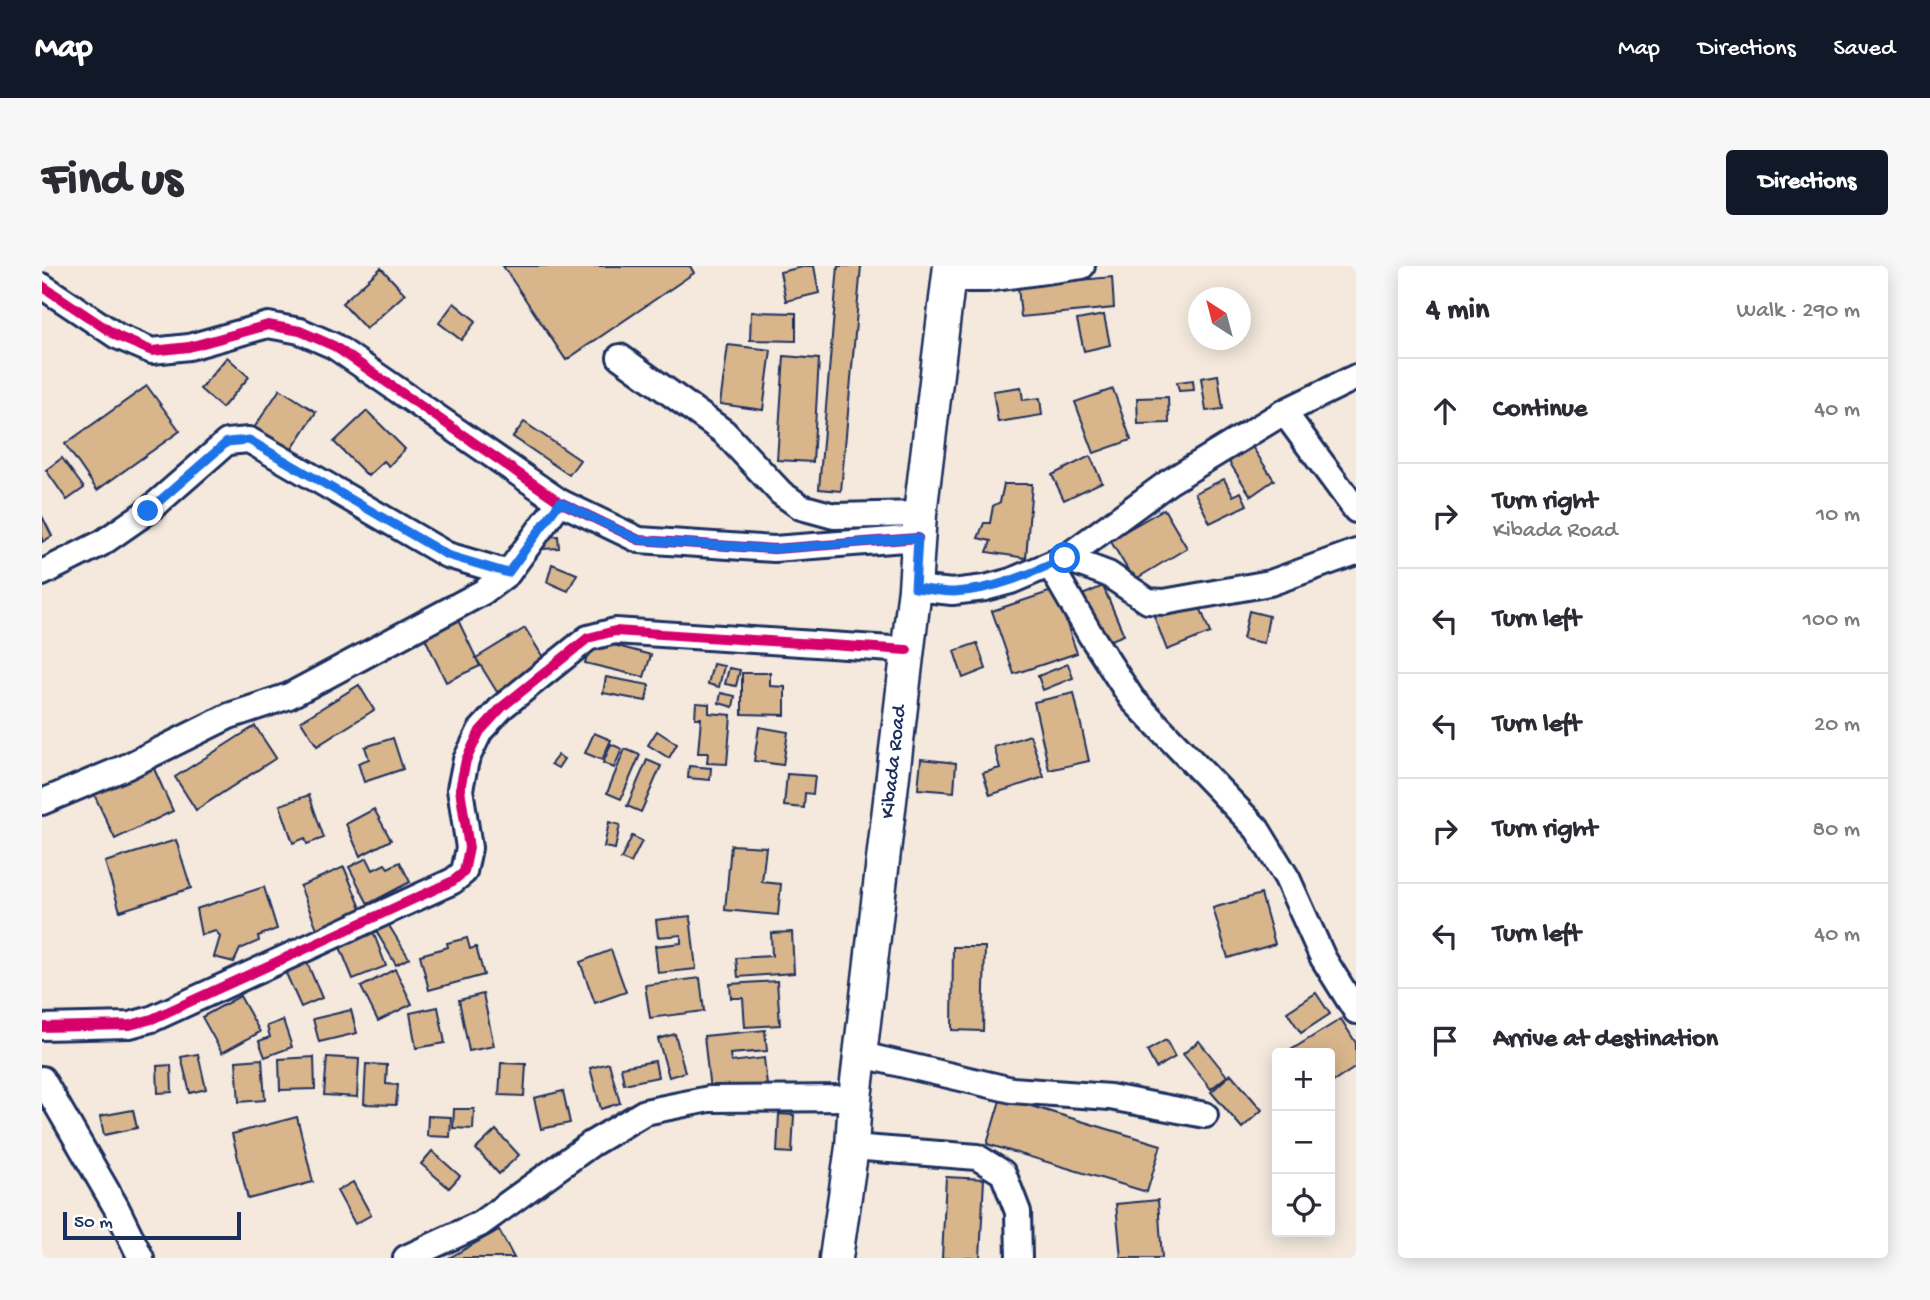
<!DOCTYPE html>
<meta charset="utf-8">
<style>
:root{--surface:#fff;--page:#f7f7f7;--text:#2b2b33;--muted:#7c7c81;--line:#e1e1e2;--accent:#111827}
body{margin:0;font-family:"Gochi Hand",sans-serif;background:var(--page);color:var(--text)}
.controls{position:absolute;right:21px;bottom:21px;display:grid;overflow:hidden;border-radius:7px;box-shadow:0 4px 18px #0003}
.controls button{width:63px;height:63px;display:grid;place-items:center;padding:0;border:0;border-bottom:2px solid var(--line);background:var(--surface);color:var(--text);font:35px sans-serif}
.compass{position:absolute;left:1146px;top:21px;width:63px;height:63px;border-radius:50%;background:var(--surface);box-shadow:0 4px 18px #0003;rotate:324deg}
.scale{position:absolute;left:21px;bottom:18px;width:178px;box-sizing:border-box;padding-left:7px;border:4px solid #1b2f5e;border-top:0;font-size:19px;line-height:24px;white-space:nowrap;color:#1b2f5e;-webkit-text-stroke:5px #fff;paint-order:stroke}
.stop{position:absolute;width:21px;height:21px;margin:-16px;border:5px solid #1a73e8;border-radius:50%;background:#fff}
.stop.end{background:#1a73e8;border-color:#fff;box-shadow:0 2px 7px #0008}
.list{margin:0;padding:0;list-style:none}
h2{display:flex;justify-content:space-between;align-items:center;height:91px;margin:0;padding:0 28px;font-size:30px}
h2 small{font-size:23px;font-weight:400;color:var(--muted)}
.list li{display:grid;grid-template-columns:46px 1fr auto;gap:21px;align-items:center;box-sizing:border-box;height:105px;padding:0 28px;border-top:2px solid var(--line)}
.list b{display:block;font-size:26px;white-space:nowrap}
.list p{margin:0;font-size:23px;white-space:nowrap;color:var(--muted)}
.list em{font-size:23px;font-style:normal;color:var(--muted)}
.icon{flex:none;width:38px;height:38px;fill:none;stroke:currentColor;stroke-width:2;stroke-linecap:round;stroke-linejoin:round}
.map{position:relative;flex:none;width:1314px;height:992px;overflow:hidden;border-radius:7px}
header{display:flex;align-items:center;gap:42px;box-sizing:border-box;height:98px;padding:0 35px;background:var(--accent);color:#fff}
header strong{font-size:33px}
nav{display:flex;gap:38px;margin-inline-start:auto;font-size:24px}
.intro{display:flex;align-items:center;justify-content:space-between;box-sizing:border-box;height:168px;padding:0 42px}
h1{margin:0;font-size:49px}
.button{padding:18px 32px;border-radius:7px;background:var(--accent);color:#fff;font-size:24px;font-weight:700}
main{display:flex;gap:42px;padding:0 42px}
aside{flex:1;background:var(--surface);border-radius:7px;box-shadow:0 4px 18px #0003}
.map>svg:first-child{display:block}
.building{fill:#d9b58b;stroke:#1b2f5e;stroke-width:2}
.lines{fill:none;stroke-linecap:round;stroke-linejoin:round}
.minor-casing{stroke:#1b2f5e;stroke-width:30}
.major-casing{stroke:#1b2f5e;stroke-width:37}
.minor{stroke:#fff;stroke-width:24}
.major{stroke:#fff;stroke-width:32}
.cycleway-casing{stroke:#fff;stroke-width:15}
.cycleway{stroke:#d6006c;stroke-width:10}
.route{stroke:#1a73e8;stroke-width:9}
.labels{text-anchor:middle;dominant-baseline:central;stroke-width:6;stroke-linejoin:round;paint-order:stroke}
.street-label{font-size:21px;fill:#1b2f5e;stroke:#fff}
</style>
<header>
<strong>Map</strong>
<nav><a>Map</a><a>Directions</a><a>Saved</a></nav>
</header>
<div class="intro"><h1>Find us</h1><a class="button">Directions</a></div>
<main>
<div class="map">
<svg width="1314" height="992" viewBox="0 0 1314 992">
<rect width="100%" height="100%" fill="#f4e9dc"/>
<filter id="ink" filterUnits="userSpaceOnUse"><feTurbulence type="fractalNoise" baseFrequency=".0143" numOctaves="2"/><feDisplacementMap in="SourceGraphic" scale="14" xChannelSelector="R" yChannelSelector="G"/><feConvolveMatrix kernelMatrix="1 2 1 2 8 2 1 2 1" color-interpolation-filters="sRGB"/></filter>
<g filter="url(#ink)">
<g class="building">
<path d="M461,0H648L652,7L524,94Z"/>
<path d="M765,0H772L777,27L744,35L738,6Z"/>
<path d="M796,0H819L799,225L777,223Z"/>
<path d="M339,2L363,28L324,63L300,37Z"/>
<path d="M1070,11L1072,42L979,51L976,20Z"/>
<path d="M412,37L434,55L419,74L397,57Z"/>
<path d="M709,46L754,47V75L708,74Z"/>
<path d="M1062,49L1068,79L1042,85L1035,54Z"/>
<path d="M686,79L729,84L721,144L678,138Z"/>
<path d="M742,90L777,93L771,196L735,194Z"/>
<path d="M185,91L207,111L180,142L158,123Z"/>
<path d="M1176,109L1181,143L1164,145L1159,112Z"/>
<path d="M1151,114L1152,124L1137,125L1135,116Z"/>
<path d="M105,120L138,165L55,224L23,178Z"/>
<path d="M979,121L981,134L998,132L1000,149L956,156L951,125Z"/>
<path d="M238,123L274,146L248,186L212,162Z"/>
<path d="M1071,123L1089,174L1052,187L1033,136Z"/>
<path d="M1126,131L1127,157L1096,158L1095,132Z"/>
<path d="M325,145L363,183L347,200L342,195L326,210L292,176Z"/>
<path d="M482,156L538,194L527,209L471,171Z"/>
<path d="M1207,176L1232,214L1209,230L1184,191Z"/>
<path d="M1048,190L1060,216L1022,234L1010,209Z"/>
<path d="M20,192L42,222L25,234L4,204Z"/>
<path d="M1182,213L1191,230L1199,226L1205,239L1168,257L1153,227Z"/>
<path d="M962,218H990L984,292L945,286L949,275L936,272L942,257H948L951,240L958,236Z"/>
<path d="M1122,243L1145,282L1092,314L1068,274Z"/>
<path d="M0,250L10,270L0,276Z"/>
<path d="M516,270L517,282L500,283V271Z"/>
<path d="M510,298L535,308L526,325L505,316Z"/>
<path d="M1061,320L1082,369L1059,378L1038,330Z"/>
<path d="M1013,324L1035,387L972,408L950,345Z"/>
<path d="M1155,333L1168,367L1125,384L1112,350Z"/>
<path d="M1207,345L1227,350L1222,377L1201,373Z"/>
<path d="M415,352L438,400L404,416L381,368Z"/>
<path d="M483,362L504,396L455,426L434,392Z"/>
<path d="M549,373L609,389L602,411L543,397Z"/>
<path d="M935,377L944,403L921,412L912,385Z"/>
<path d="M671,398L682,400L677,421L666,418Z"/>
<path d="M1026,398L1031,412L1001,424L996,410Z"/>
<path d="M687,402L698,404L694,420L683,418Z"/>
<path d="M700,407H728V420L743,421V449L700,448Z"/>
<path d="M564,411L607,419L604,435L561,427Z"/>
<path d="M317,419L332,444L275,480L259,455Z"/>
<path d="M679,427L693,430L691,441L677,437Z"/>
<path d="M1032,427L1047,495L1007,504L992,436Z"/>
<path d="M654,437L667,438V447L689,449L685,498L665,497L666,487H656L659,452H653Z"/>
<path d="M213,460L234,492L154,544L133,511Z"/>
<path d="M717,461L746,466L741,499L712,495Z"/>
<path d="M615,465L635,478L627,492L606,479Z"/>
<path d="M552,467L569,474L560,494L543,487Z"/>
<path d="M988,469L1002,511L948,529L941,507L958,502L952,481Z"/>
<path d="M351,472L361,503L322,516L316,497L327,493L323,481Z"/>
<path d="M569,478L580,483L572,502L561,497Z"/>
<path d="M583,483L598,489L579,533L565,527Z"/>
<path d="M516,489L522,493L516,502L509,498Z"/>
<path d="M879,493L914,497L912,526L876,523Z"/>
<path d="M605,494L619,500L599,546L585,540Z"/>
<path d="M109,496L131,545L73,573L50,524Z"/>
<path d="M647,500L669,502L668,514L646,512Z"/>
<path d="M745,508L773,510L771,528L763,527L762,542L742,540Z"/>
<path d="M267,529L282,572L265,578L263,572L251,577L238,539Z"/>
<path d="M332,543L349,574L318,590L304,558Z"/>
<path d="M567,556L578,559L573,583L562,581Z"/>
<path d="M590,570L600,575L589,597L579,593Z"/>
<path d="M134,574L149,622L78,645L63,596Z"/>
<path d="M689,579L724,581L720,616L739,618L736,649L683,644Z"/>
<path d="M325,592L331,604L343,598L346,602L358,596L368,616L326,638L307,601Z"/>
<path d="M302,601L321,647L276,665L258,620Z"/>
<path d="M222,621L235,663L216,670L217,675L198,683L192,696L172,691L178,671L174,665L159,669L154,643Z"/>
<path d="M1219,628L1233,678L1186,692L1171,642Z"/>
<path d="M648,650L654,703L616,707L613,680L639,677V669L616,671L614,654Z"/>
<path d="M346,658L367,692L354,699L334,665Z"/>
<path d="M330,663L344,700L311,713L296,676Z"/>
<path d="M750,666L752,707L696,711L694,692L730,690L729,667Z"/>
<path d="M425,672L428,683L434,681L442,709L387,724L378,689L406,681L405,677Z"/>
<path d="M911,681H943L941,765L910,764Z"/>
<path d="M569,684L584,726L553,737L538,696Z"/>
<path d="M264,694L280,732L259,741L242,703Z"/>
<path d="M353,703L370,738L336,755L319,721Z"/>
<path d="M658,712L662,745L608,752L603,719Z"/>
<path d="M735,715L738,759L703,761L701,732H689L688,718Z"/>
<path d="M1274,727L1288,748L1259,767L1245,746Z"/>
<path d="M441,728L452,780L427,785L417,734Z"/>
<path d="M198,730L218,766L180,787L160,751Z"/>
<path d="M396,741L403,777L374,782L368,747Z"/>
<path d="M309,744L315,767L277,776L271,753Z"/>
<path d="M1299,753L1314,777V801L1288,818V787H1244Z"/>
<path d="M241,754L250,781L223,791L217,775L228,771L225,760Z"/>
<path d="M723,764L725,785L688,788L689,796L722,792L725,819L668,825L662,770Z"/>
<path d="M633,768L643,806L627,811L616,773Z"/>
<path d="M1124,774L1133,791L1114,802L1105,785Z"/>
<path d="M1157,775L1185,810L1169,823L1141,788Z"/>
<path d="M156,788L164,823L148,827L139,791Z"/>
<path d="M272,791L273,823L238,824L237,793Z"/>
<path d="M285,791L317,793L315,831L282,829Z"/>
<path d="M220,793L223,834L197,836L194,795Z"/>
<path d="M613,795L616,811L582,818L579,801Z"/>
<path d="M459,797L484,798L482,830L457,829Z"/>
<path d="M567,797L578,837L559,843L548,802Z"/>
<path d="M324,798L345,799L344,818L356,819L354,839L322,838Z"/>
<path d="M129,799L130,826L116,827L115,800Z"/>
<path d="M1189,808L1220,844L1200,862L1169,826Z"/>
<path d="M521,825L528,857L499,863L492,832Z"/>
<path d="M959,831L1119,879L1105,926L945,878Z"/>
<path d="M412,843H432L431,863L411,862Z"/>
<path d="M91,844L95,862L62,869L58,850Z"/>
<path d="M737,848L752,849L750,887L735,886Z"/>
<path d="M386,850L409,851L408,871L385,870Z"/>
<path d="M255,851L271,916L206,933L190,868Z"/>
<path d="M454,864L477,889L457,908L434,883Z"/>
<path d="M390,885L418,910L407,922L379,898Z"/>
<path d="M904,911L942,913L938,992H900Z"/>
<path d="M311,916L329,949L313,958L295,925Z"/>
<path d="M1116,934L1120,992H1079L1074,938Z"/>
<path d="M457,964L472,992H407Z"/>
</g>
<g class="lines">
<g class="minor-casing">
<g id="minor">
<path d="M906,13H945L1040,0"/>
<path d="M0,20L75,70L110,85L147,81L226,59L258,65L292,80L518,236L597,274L732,283L876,272"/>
<path d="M578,91L682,166L739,227L759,241L792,250L878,248"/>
<path d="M1242,146L1314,244"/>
<path d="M1023,292L1066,308L1106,335L1122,336L1228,317L1314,286"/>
<path d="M1008,299L1048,368L1090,433L1215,563L1245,612L1281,692L1314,745"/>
<path d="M0,307L60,277L106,245L185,176L207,174L405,289L466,307L518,236"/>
<path d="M873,322L910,326L943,322L969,315L1023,292L1127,216L1242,146L1314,111"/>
<path d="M0,536L84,501L187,450L247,430L441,326L466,307"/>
<path d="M0,761L88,759L110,753L411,615L422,606L427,582L418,523L424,494L438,465L460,441L546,372L573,365L865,384"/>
<path d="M820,789L970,824L1068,831L1163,849"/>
<path d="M0,813L74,941L99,992"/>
<path d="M810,881L935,891L961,907L976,946L977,992"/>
<path d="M364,992L438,958L549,878L603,846L667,833L813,832"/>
</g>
</g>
<g class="major-casing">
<path id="major" d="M794,992L810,881L813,832L873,322L878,248L908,0"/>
</g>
<use href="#minor" class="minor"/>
<use href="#major" class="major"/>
<g class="cycleway-casing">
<g id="cycleway">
<path d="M0,20L75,70L110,85L147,81L226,59L258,65L292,80L518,236L597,274L732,283L876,272"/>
<path d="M0,761L88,759L110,753L411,615L422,606L427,582L418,523L424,494L438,465L460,441L546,372L573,365L865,384"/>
</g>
</g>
<use href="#cycleway" class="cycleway"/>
</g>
</g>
<g class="lines" filter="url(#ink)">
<path class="route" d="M106,245L185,176L207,174L405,289L466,307L518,236L597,274L732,283L876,272L873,322C886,323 899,326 912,326C952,324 988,308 1023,292"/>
</g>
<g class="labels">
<g class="street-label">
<text transform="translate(853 496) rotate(-84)">Kibada Road</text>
</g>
</g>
</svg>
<div class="controls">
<button>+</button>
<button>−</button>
<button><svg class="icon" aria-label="locate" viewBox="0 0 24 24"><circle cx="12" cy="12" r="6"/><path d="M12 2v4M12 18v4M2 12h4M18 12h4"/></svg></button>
</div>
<svg class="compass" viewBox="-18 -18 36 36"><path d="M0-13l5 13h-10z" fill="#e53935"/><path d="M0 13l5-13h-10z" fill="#7c7c81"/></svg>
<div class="scale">50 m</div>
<div class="stop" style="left:1023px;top:292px"></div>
<div class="stop end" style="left:106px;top:245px"></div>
</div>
<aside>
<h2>4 min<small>Walk · 290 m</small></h2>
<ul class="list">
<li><svg class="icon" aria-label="ahead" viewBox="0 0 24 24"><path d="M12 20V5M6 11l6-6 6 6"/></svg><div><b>Continue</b></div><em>40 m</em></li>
<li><svg class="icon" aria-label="right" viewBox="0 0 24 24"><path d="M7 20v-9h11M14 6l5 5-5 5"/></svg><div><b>Turn right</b><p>Kibada Road</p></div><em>10 m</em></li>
<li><svg class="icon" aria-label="left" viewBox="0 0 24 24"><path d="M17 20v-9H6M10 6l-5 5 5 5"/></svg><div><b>Turn left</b></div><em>100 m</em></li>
<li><svg class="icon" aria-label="left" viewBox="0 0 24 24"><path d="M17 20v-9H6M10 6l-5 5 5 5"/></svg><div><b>Turn left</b></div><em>20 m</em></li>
<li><svg class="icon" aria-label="right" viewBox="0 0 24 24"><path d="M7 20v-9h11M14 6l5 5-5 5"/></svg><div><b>Turn right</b></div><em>80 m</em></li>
<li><svg class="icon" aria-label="left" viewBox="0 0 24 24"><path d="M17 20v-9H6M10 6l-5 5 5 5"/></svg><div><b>Turn left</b></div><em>40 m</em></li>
<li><svg class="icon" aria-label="arrive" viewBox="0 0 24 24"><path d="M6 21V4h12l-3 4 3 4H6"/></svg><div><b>Arrive at destination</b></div></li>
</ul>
</aside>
</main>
